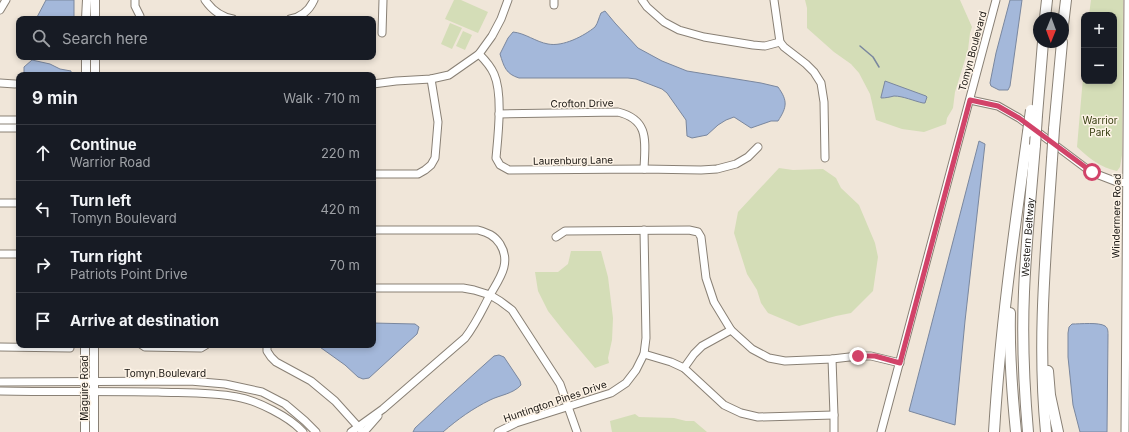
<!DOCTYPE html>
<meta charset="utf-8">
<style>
:root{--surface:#171b24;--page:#242831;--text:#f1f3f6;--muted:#9ea1a6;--line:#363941}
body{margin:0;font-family:Inter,sans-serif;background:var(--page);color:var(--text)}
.controls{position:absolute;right:12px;top:12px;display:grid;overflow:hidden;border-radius:8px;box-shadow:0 2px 6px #0003}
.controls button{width:36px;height:36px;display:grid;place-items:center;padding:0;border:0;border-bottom:1px solid var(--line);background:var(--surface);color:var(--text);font:20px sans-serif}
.compass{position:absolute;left:1033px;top:12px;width:36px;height:36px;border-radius:50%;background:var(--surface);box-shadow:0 2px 6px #0003;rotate:181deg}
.stop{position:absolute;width:12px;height:12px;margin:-9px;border:3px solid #d24369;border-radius:50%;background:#fff}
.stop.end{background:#d24369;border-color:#fff;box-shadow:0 1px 4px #0008}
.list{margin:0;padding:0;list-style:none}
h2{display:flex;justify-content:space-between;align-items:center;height:52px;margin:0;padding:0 16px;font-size:17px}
h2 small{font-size:13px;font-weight:400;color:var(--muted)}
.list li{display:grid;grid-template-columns:26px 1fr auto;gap:12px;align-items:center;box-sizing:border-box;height:56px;padding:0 16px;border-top:1px solid var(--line)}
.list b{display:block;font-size:15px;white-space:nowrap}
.list p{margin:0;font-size:13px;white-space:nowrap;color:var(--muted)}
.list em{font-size:13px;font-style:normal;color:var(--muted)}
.icon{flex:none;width:22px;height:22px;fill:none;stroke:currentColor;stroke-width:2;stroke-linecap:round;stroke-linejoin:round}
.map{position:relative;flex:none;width:1129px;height:432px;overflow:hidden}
.search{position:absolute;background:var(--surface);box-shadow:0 2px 6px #0003;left:16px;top:16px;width:360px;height:44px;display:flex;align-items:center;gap:10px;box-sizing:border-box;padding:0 14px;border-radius:8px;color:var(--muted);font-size:15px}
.panel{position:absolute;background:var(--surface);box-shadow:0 2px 6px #0003;left:16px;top:72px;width:360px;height:276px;border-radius:8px}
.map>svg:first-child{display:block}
.green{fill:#d4ddb7}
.water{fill:#a4b8da;stroke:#7a879e}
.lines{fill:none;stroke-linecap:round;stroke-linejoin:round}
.stream{stroke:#7a879e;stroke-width:1.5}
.minor-casing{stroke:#898075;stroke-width:9}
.major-casing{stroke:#898075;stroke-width:10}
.highway-casing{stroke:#898075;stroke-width:12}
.minor{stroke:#fff;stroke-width:7}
.major{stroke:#fff;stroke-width:8}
.highway{stroke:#fff;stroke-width:10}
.highway-bridge-casing{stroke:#898075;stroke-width:12;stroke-linecap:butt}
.highway-bridge{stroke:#fff;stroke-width:10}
.route{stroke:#d24369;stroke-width:5}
.labels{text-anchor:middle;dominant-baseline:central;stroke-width:3;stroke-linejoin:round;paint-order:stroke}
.street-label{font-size:10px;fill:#181511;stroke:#fdf3e6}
.park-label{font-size:10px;fill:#353d0f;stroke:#fdf3e6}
</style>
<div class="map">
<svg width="1129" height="432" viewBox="0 0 1129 432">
<rect width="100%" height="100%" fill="#f0e6d9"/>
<g class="green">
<path d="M454,0H461L488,12L478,33L445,19Z"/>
<path d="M805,0H960L972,27L970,33L968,50L955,92L953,108L947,118L946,124L924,132L902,129L876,120L870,94L859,73L851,64L834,52L807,28V8Z"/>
<path d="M1091,0H1123L1122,155L1120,167L1117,171C1101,168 1089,158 1077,147L1084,66V81H1114V15H1089Z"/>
<path d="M450,23L462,28L452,49L441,44Z"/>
<path d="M463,31L472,35L465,50L456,46Z"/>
<path d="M779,168L793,170L823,169L836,178L841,188L859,205L875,243L878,257L873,291L851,313L836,316L799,326L768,313L761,303L757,290L747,274L734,233L738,212Z"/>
<path d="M571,251H601L608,277L613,318L612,340L608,358L609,363L595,368L563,330L548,311L538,291L535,272H558L568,264Z"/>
<path d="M635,414L639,417L674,418L686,421H694L707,432H612L610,421Z"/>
</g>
<g class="water">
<path d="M46,0H74V19H36Z"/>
<path d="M1010,0H1022L1010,86L1008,90H999L991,86L990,83L996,53Z"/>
<path d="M605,11L615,23L638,48L662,61L687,71L761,83L778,87C788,101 787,107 778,121H771L751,128L734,117L726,120L718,125L707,135L692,138L687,136L686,120L667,93L662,89L636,79L628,78H519C506,74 504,67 500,54L508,38L513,32C525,33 536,42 548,44C563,47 584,36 595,27C598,23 599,17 601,13Z"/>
<path d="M32,60L50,64L60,69L71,71V75H24V67Z"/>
<path d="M885,81L926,96L927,97L925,103H923C914,101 903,96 894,96C890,97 886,98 881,98V97Z"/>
<path d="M979,141L985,144L965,321L955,425L909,411Z"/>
<path d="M373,323L415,324L419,327L417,334L369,378L363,379L358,377L345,365L317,345H373Z"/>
<path d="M1072,324C1080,324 1099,322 1105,326C1108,328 1108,331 1108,335L1107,432H1080L1073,405L1068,357V333L1069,327Z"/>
<path d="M499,355L504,357L520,381L521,385C513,394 500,395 490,400C472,409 458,419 443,432H413L415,428L445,400L494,356Z"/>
</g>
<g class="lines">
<path class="stream" d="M860,46L873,57L879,67"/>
<g class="minor-casing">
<g id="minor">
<path d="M135,0V6L140,16"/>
<path d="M205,0C212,10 221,17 233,19"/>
<path d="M642,0L647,7L664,22L679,30L704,37L753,45L765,46L780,42"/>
<path d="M774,0L780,42L784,47L806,64L814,72L821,83L824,102L825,158"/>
<path d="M554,5V0"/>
<path d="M0,10L6,0"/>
<path d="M290,19C302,17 309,11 314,0"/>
<path d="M382,33L383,0"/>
<path d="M479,54C485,60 491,67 494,74C503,94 498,136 496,158L500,165L509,170L644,169L701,170L717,169L736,164L748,157L758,147"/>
<path d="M0,83L15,84"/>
<path d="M373,84L396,81L431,79L449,75L479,54L492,36L501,19L508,0"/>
<path d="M970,100L998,106L1019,118L1091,172L1117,182L1129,183"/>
<path d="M499,114L618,112C650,120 645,142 644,169"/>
<path d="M0,120H19"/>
<path d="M0,128H19"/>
<path d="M373,174H418L425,170L431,165L435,158L438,122L431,79"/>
<path d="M0,203H19"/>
<path d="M556,237L565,231L689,230L698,232L701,237L706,278L714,302L731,330L752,349L769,358L785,361L832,359L858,356H871L900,363"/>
<path d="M0,254H19"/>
<path d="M373,288H463L474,290L490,295L500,301L512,310L560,384L577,432"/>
<path d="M142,345L145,347L201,348L206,345"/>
<path d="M267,345V351L271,357L276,362L311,381L335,401L363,432"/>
<path d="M0,347L70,348"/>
<path d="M644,354L671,362L684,368L724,405L741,413L758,417L834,415"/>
<path d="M832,359L834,415V432"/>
<path d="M684,368L694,354L702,346L731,330"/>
<path d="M0,382L190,381L225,384L262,392L285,404L305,421L316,432"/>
<path d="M0,391C53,392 105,391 158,392C184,393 211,392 237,397C256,400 290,417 303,432"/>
<path d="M351,432L383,409L465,338C476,324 482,310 490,295C499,279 512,263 500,244C494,235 488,233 478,230H373"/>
<path d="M364,432L378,416"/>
<path d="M498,432L516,423L611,393L626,383L636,370L644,354L646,338L644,230"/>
<path d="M881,432L996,0"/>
<path d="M1125,432L1128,0"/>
</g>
</g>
<g class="major-casing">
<g id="major">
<path d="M86,19L87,0"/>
<path d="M95,19V0"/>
<path d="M86,75V57"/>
<path d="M95,75V57"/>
<path d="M85,432V345"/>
<path d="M94,432V345"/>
</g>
</g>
<g class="highway-casing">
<g id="highway">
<path d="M1045,18L1047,0"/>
<path d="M1063,25L1066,0"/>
<path d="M1037,115L1043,42"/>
<path d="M1054,129L1062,42"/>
<path d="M1010,313C1009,353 1012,392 1016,432"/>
<path d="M1048,371L1050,395L1058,432"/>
<path d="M994,432C1000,331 1014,232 1028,132"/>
<path id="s1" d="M1028,432C1024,386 1022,338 1024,292C1026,243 1031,194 1035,145"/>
<path d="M1046,432C1037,341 1046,250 1052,159"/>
</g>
</g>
<use href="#minor" class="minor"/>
<use href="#major" class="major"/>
<use href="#highway" class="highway"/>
<g class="highway-bridge-casing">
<g id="highway-bridge">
<path d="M1028,132L1031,110"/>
<path d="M1035,145L1037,115"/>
<path d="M1052,159L1054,129"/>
</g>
</g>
<use href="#highway-bridge" class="highway-bridge"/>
</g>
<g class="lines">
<path class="route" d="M858,356H875L900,363L970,100L998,106L1019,118L1092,172"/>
</g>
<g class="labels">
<g class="street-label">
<text transform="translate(972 51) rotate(-75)">Tomyn Boulevard</text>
<text transform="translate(582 103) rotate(-1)">Crofton Drive</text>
<text transform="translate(573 160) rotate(-1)">Laurenburg Lane</text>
<text transform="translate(1116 216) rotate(-89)">Windermere Road</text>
<text stroke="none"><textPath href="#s1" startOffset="195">Western Beltway</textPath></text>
<text x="165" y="373">Tomyn Boulevard</text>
<text transform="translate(84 388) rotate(-90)">Maguire Road</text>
<text transform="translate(555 401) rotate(-19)">Huntington Pines Drive</text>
</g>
<g class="park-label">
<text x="1100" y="120">Warrior<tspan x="1100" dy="12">Park</tspan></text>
</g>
</g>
</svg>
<div class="controls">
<button>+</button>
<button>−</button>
</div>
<svg class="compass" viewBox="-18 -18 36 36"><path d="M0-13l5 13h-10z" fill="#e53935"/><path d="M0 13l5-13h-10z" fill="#9ea1a6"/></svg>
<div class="stop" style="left:1092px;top:172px"></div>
<div class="stop end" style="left:858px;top:356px"></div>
<div class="search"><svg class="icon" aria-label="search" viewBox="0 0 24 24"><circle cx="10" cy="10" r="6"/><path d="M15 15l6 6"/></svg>Search here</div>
<section class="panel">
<h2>9 min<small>Walk · 710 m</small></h2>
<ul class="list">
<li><svg class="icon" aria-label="ahead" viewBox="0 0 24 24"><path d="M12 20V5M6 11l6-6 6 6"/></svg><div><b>Continue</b><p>Warrior Road</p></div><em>220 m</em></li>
<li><svg class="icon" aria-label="left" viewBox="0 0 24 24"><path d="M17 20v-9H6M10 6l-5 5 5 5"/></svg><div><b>Turn left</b><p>Tomyn Boulevard</p></div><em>420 m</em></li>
<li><svg class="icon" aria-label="right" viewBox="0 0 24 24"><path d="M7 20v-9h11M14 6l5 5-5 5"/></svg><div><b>Turn right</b><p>Patriots Point Drive</p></div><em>70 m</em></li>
<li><svg class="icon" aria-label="arrive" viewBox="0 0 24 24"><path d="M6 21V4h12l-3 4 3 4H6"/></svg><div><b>Arrive at destination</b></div></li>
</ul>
</section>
</div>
